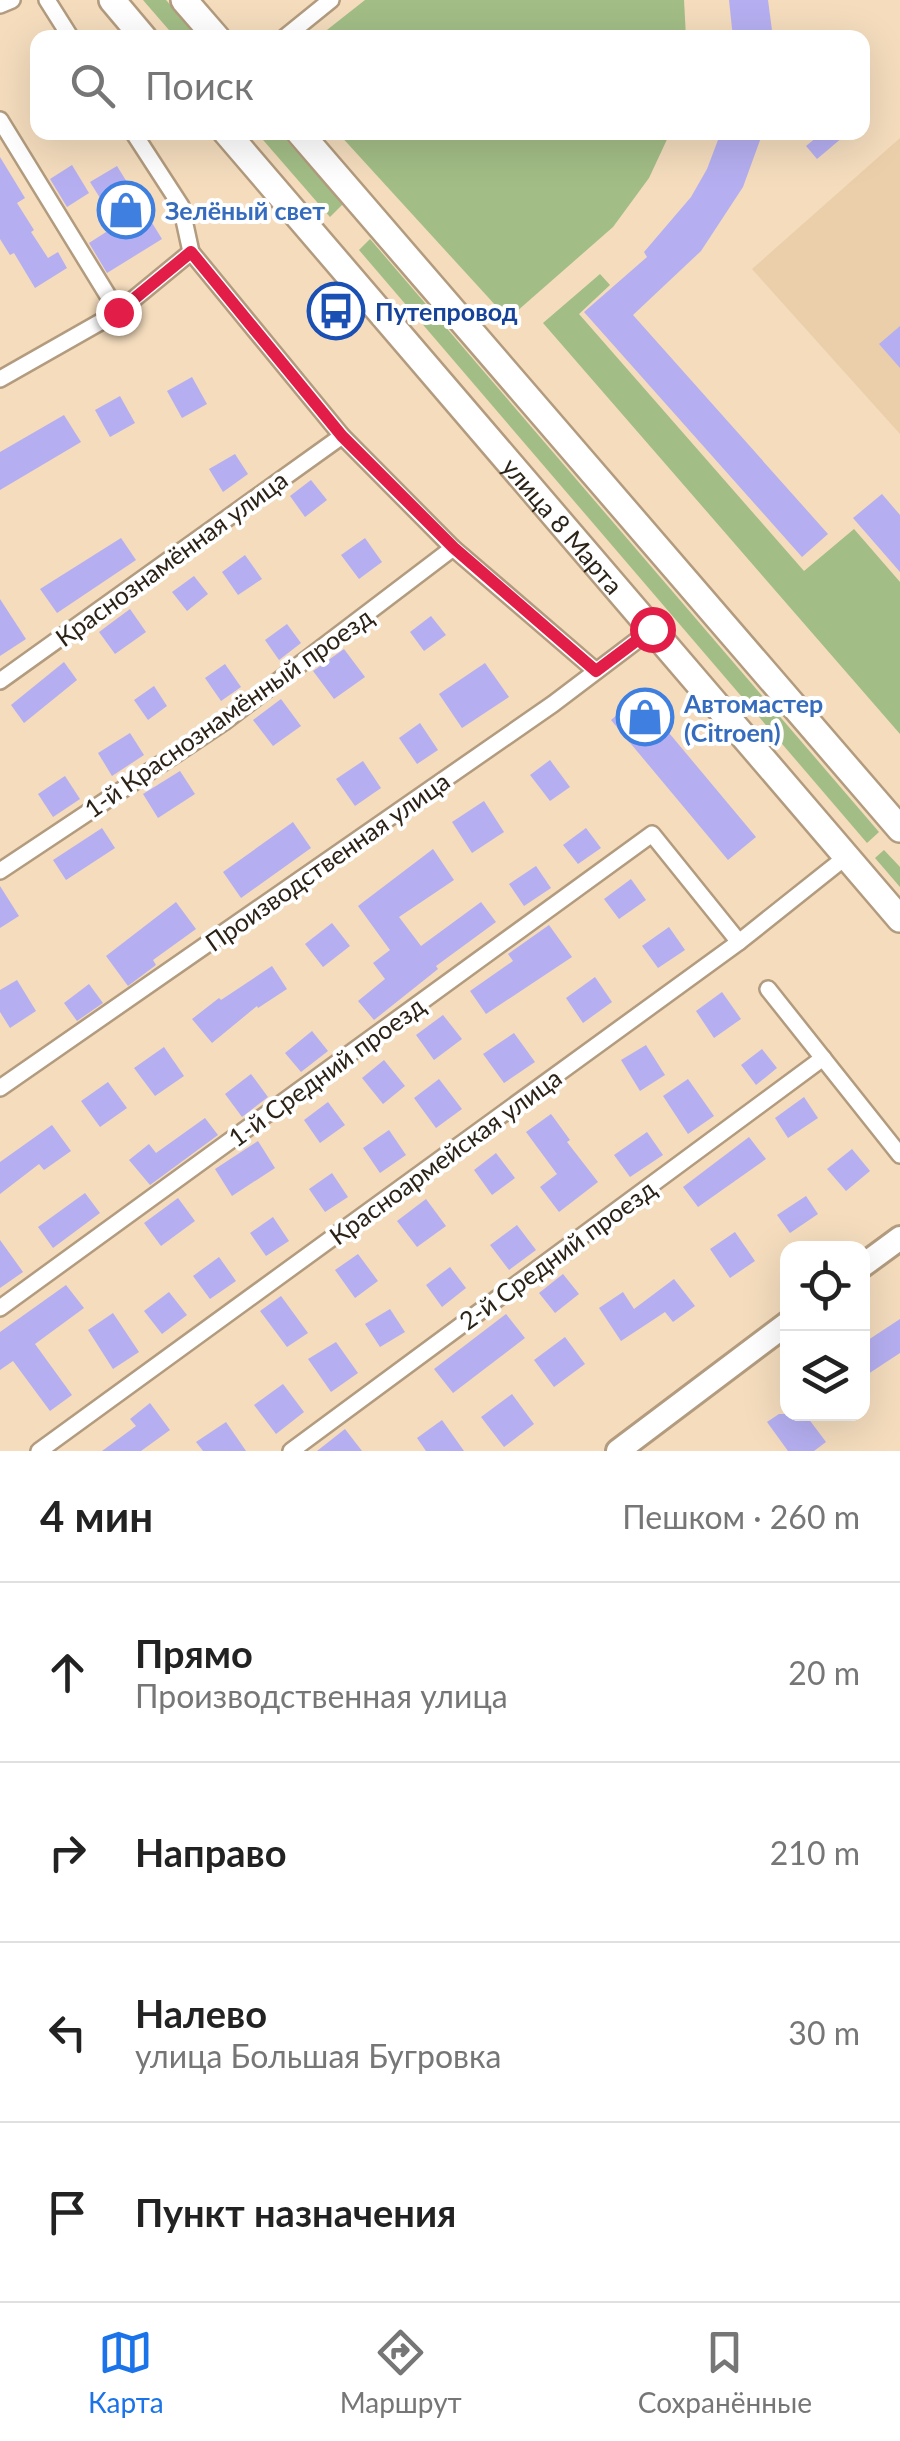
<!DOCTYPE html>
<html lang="ru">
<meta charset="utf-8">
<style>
:root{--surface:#fff;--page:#f6f6f6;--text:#222;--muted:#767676;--line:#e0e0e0;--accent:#1a73e8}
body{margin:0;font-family:Lato,sans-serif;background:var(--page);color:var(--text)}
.controls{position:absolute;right:30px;bottom:30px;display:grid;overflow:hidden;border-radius:20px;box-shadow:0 10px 40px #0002}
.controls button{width:90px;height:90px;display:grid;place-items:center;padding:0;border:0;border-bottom:2px solid var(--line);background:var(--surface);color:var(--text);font:50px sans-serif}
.stop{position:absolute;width:30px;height:30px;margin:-22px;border:8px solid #e11d48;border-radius:50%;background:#fff}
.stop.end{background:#e11d48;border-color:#fff;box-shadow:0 2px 10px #0008}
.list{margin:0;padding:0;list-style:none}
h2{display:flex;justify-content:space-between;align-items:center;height:130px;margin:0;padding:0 40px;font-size:42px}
h2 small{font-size:32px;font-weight:400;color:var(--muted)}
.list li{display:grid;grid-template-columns:65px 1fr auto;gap:30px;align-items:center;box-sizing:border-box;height:180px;padding:0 40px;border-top:2px solid var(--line)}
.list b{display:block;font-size:38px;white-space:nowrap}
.list p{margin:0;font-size:32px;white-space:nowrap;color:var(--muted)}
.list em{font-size:32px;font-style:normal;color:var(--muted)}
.icon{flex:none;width:55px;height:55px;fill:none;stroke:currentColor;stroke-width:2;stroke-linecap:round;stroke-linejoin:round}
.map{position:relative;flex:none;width:900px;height:1451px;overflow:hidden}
.search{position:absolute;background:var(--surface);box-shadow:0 10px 40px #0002;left:30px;right:30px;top:30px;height:110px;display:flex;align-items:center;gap:25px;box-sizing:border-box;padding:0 35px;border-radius:20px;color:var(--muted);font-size:38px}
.sheet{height:850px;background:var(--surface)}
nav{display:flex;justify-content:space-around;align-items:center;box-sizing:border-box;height:140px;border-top:2px solid var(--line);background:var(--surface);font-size:28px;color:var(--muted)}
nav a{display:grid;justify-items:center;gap:5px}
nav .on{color:var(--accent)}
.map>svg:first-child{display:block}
.built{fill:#ebcfaa}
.green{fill:#a2bd86}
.building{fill:#b5aff1}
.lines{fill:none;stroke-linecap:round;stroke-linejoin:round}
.street-casing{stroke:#b29b7e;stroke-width:20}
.secondary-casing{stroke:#b29b7e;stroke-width:28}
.primary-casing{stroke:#b29b7e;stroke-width:30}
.street{stroke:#fff;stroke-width:15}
.secondary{stroke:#fff;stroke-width:22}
.primary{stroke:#fff;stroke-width:25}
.route{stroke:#e11d48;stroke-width:12}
.labels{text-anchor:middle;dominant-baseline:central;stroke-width:8;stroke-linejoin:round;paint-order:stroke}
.shop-label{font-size:25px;font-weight:bold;fill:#366cbe;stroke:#fff;text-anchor:start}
.transit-label{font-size:25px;font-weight:bold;fill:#164399;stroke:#fff;text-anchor:start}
.street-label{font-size:25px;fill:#2c2318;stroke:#fff}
</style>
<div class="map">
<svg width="900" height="1451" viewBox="0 0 900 1451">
<rect width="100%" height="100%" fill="#f4dcbd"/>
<path class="built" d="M900,138V434L752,269Z"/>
<g class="green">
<path d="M143,0H166L198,37H175Z"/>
<path d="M365,0H684L686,37H318Z"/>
<path d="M257,133H280L343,204L330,217Z"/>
<path d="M338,133H670L649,178L613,227L508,319Z"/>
<path d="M370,239L879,832L867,843L359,250Z"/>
<path d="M600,274L610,285L579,314L804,571L854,529L900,582V734L543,323Z"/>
<path d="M884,850L900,867V887L875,858Z"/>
</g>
<g class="building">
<path d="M729,0H768L773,38H733Z"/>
<path d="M721,132H763L743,187L701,251L633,315L828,534L802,557L584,312L647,257L644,252L691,197L707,169Z"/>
<path d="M823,132H849L817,159L806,146Z"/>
<path d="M0,157L25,198L17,203L34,230L31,232L48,258L58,252L67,268L35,288L14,253L10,255L0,239Z"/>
<path d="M72,165L89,193L67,207L50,179Z"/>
<path d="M117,166L162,239L107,273L89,243L117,225L90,182Z"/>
<path d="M900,326V368L879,344Z"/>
<path d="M192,377L207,404L182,418L167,391Z"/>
<path d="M120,396L135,423L110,437L95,410Z"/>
<path d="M64,415L81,442L0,490V452Z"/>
<path d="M235,454L248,474L223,492L209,469Z"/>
<path d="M311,480L327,500L305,517L290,496Z"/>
<path d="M882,494L900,515V572L853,518Z"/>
<path d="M121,538L136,560L57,613L40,589Z"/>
<path d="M365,538L382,562L359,579L341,555Z"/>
<path d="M245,555L262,579L238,595L222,572Z"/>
<path d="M194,576L208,594L187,611L172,592Z"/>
<path d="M0,599L26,639L0,656Z"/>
<path d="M130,609L146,632L115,654L99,632Z"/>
<path d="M431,616L446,635L424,651L410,632Z"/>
<path d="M287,624L301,643L279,660L265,640Z"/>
<path d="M344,649L365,677L334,699L313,671Z"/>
<path d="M64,662L77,680L24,723L11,705Z"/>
<path d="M485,663L509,697L462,728L439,694Z"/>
<path d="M225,664L241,687L221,701L205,678Z"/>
<path d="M154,686L167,706L148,720L134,700Z"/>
<path d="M639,697L756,837L728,860L611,720Z"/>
<path d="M281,699L301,726L273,746L253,720Z"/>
<path d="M420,723L438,750L417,764L399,738Z"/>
<path d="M130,733L144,755L112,776L98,753Z"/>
<path d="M550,760L570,787L550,801L530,775Z"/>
<path d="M363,761L381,788L355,806L336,779Z"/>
<path d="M180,771L195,794L158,818L143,794Z"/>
<path d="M65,776L80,799L53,817L38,794Z"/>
<path d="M484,801L504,832L472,853L452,822Z"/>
<path d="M293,822L311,848L241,898L223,872Z"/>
<path d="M102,828L115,848L66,880L53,860Z"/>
<path d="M586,828L601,848L578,864L563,845Z"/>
<path d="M433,849L454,880L399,917L421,946L481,902L496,922L436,966L438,969L374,1020L358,1001L385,979L373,963L390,950L358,906Z"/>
<path d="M536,866L551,888L524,906L509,884Z"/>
<path d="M631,879L646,900L619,919L604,899Z"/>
<path d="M0,886L19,916L0,928Z"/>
<path d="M176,902L196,929L153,960L156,965L128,986L106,956Z"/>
<path d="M332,923L350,946L323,967L305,944Z"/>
<path d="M549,925L572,957L486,1014L470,991L513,961L508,954Z"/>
<path d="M669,927L685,950L658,968L642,946Z"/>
<path d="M272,966L287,989L258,1008L257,1006L212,1043L192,1019L219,998L221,1000Z"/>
<path d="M595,977L612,1002L583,1023L566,998Z"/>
<path d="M17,980L36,1011L10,1028L0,1012V990Z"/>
<path d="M89,984L103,1003L77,1021L64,1003Z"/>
<path d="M722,992L741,1019L714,1038L696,1011Z"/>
<path d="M443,1015L462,1039L434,1060L416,1035Z"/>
<path d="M312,1031L328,1051L301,1072L285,1053Z"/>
<path d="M514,1033L535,1062L504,1083L483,1054Z"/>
<path d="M646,1045L665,1075L640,1091L621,1060Z"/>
<path d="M164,1047L184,1076L155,1096L134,1068Z"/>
<path d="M762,1049L777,1068L756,1085L741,1065Z"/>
<path d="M384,1060L405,1086L383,1104L362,1078Z"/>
<path d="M251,1074L268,1097L242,1117L225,1094Z"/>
<path d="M439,1079L462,1109L436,1128L414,1098Z"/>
<path d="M688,1079L714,1116L688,1134L663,1096Z"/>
<path d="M108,1082L127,1108L100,1127L81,1101Z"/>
<path d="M804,1097L818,1118L788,1138L775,1118Z"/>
<path d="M328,1102L345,1125L320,1143L304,1120Z"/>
<path d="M551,1114L570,1140L567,1142L598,1182L559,1212L540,1187L557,1174L526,1132Z"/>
<path d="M205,1118L218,1135L150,1185L129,1160L149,1144L156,1153Z"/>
<path d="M52,1125L71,1151L44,1170L39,1164L0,1194V1162Z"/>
<path d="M389,1130L406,1155L380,1173L363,1148Z"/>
<path d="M647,1132L663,1155L630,1177L614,1155Z"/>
<path d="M749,1137L766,1159L698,1207L683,1187Z"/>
<path d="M258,1141L275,1168L232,1196L215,1169Z"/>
<path d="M852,1149L870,1171L846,1191L827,1169Z"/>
<path d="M496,1153L515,1178L492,1195L474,1170Z"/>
<path d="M332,1173L348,1197L325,1212L309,1189Z"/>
<path d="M85,1193L100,1213L53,1248L38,1227Z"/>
<path d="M806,1196L818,1214L790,1233L777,1215Z"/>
<path d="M178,1198L195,1221L161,1246L144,1223Z"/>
<path d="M426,1199L446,1226L417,1247L397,1221Z"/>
<path d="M273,1217L289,1241L266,1256L250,1233Z"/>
<path d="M517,1225L536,1250L509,1270L490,1245Z"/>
<path d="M735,1232L755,1261L730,1278L710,1249Z"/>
<path d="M0,1240L23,1272L0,1288Z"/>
<path d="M358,1254L378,1281L355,1298L335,1270Z"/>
<path d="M219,1257L236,1281L210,1299L193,1276Z"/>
<path d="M450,1267L466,1288L442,1307L426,1285Z"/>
<path d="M563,1274L579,1294L555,1313L539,1293Z"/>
<path d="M674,1279L695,1306L673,1322L665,1312L621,1341L599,1308L623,1292L634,1309Z"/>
<path d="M66,1285L84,1308L35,1344L72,1395L50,1411L13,1361L0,1370V1332Z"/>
<path d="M169,1292L187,1315L162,1334L144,1311Z"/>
<path d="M281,1296L308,1333L287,1347L260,1311Z"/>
<path d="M390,1309L405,1332L380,1347L365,1324Z"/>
<path d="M113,1313L139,1352L113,1369L88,1330Z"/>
<path d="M506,1314L525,1338L453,1393L434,1369Z"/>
<path d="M900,1319V1353L862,1378V1344Z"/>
<path d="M565,1337L585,1364L554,1387L534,1360Z"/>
<path d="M336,1342L358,1373L331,1392L308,1359Z"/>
<path d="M283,1384L304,1412L276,1434L254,1405Z"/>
<path d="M512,1394L534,1424L504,1447L481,1417Z"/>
<path d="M150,1403L170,1430L141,1451H102L136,1426L130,1419Z"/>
<path d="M779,1414H805L826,1442L814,1451H788L767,1422Z"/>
<path d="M442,1420L464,1451H426L417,1438Z"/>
<path d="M226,1422L246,1451H203L196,1442Z"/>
<path d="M345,1429L362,1451H317Z"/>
</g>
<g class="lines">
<g class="street-casing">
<g id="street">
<path d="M47,0L71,38"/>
<path d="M0,5L12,0"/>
<path d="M284,38L331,0"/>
<path d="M0,120L118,312"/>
<path d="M191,252L342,436L453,548L596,671"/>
<path d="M0,379L118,312L191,252L181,206L133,132"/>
<path d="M0,681L342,436"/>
<path d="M0,871L224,722L453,548"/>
<path d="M768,989L900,1155"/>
<path d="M0,1088L553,704L652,629"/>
<path d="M0,1308L652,834L739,942"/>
<path d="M39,1451L739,942L847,856"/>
<path d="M291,1451L823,1058"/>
</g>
</g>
<g class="secondary-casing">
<g id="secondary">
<path d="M862,1266L900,1238"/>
<path d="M618,1451L788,1323"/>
</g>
</g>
<g class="primary-casing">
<g id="primary">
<path d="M112,0L144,38"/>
<path d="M184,0L217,38"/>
<path id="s1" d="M226,132L900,919"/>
<path d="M299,132L900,829"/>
</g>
</g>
<use href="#street" class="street"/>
<use href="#secondary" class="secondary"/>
<use href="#primary" class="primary"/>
</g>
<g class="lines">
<path class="route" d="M118,312L191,252L342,436L454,548L596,671L652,629"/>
</g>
<defs>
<g id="shop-ring" transform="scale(2.875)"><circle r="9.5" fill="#fff" stroke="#3f7fe0" stroke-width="1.5"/><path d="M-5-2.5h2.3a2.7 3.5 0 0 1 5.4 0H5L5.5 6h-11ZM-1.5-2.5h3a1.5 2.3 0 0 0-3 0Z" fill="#3f7fe0"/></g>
<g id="bus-ring" transform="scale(2.875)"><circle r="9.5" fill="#fff" stroke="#1a4fb4" stroke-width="1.5"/><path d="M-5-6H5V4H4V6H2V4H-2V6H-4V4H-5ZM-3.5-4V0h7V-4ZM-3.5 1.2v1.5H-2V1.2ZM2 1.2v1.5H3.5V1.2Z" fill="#1a4fb4"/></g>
</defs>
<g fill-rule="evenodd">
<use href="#shop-ring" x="126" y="210"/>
<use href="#bus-ring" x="336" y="311"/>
<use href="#shop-ring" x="645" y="717"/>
</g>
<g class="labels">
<g class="shop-label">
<text x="165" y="210">Зелёный свет</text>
<text x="684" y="703">Автомастер<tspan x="684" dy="29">(Citroen)</tspan></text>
</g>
<g class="transit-label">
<text x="375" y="311">Путепровод</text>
</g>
<g class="street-label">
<text stroke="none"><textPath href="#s1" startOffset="518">улица 8 Марта</textPath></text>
<text transform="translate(171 558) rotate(-36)">Краснознамённая улица</text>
<text transform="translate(228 712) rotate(-35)">1-й Краснознамённый проезд</text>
<text transform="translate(327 861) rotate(-35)">Производственная улица</text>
<text transform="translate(326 1071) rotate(-36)">1-й Средний проезд</text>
<text transform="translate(445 1156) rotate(-36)">Красноармейская улица</text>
<text transform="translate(557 1254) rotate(-36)">2-й Средний проезд</text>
</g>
</g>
</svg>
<div class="controls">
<button><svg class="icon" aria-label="locate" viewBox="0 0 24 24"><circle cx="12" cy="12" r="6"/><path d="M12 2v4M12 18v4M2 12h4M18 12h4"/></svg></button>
<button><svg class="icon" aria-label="layers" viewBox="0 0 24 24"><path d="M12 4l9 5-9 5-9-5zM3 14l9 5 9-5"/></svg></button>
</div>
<div class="stop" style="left:652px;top:629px"></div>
<div class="stop end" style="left:118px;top:312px"></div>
<div class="search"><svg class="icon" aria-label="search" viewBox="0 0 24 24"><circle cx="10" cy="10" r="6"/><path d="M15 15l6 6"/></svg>Поиск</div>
</div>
<section class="sheet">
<h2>4 мин<small>Пешком · 260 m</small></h2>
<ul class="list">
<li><svg class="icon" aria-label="ahead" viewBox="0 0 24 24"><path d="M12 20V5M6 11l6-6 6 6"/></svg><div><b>Прямо</b><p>Производственная улица</p></div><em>20 m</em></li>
<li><svg class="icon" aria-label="right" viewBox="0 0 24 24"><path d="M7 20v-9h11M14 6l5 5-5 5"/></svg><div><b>Направо</b></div><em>210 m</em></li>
<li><svg class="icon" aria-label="left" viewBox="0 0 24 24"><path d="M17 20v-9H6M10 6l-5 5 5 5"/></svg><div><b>Налево</b><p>улица Большая Бугровка</p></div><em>30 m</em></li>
<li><svg class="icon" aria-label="arrive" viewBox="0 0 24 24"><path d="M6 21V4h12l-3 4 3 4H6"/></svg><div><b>Пункт назначения</b></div></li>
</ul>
</section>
<nav>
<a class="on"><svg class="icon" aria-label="map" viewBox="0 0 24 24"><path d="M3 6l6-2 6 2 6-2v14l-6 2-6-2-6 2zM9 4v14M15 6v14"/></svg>Карта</a>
<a><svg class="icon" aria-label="directions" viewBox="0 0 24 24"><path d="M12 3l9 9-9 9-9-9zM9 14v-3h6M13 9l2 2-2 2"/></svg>Маршрут</a>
<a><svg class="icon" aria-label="saved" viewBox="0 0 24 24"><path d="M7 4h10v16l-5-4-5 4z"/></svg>Сохранённые</a>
</nav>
